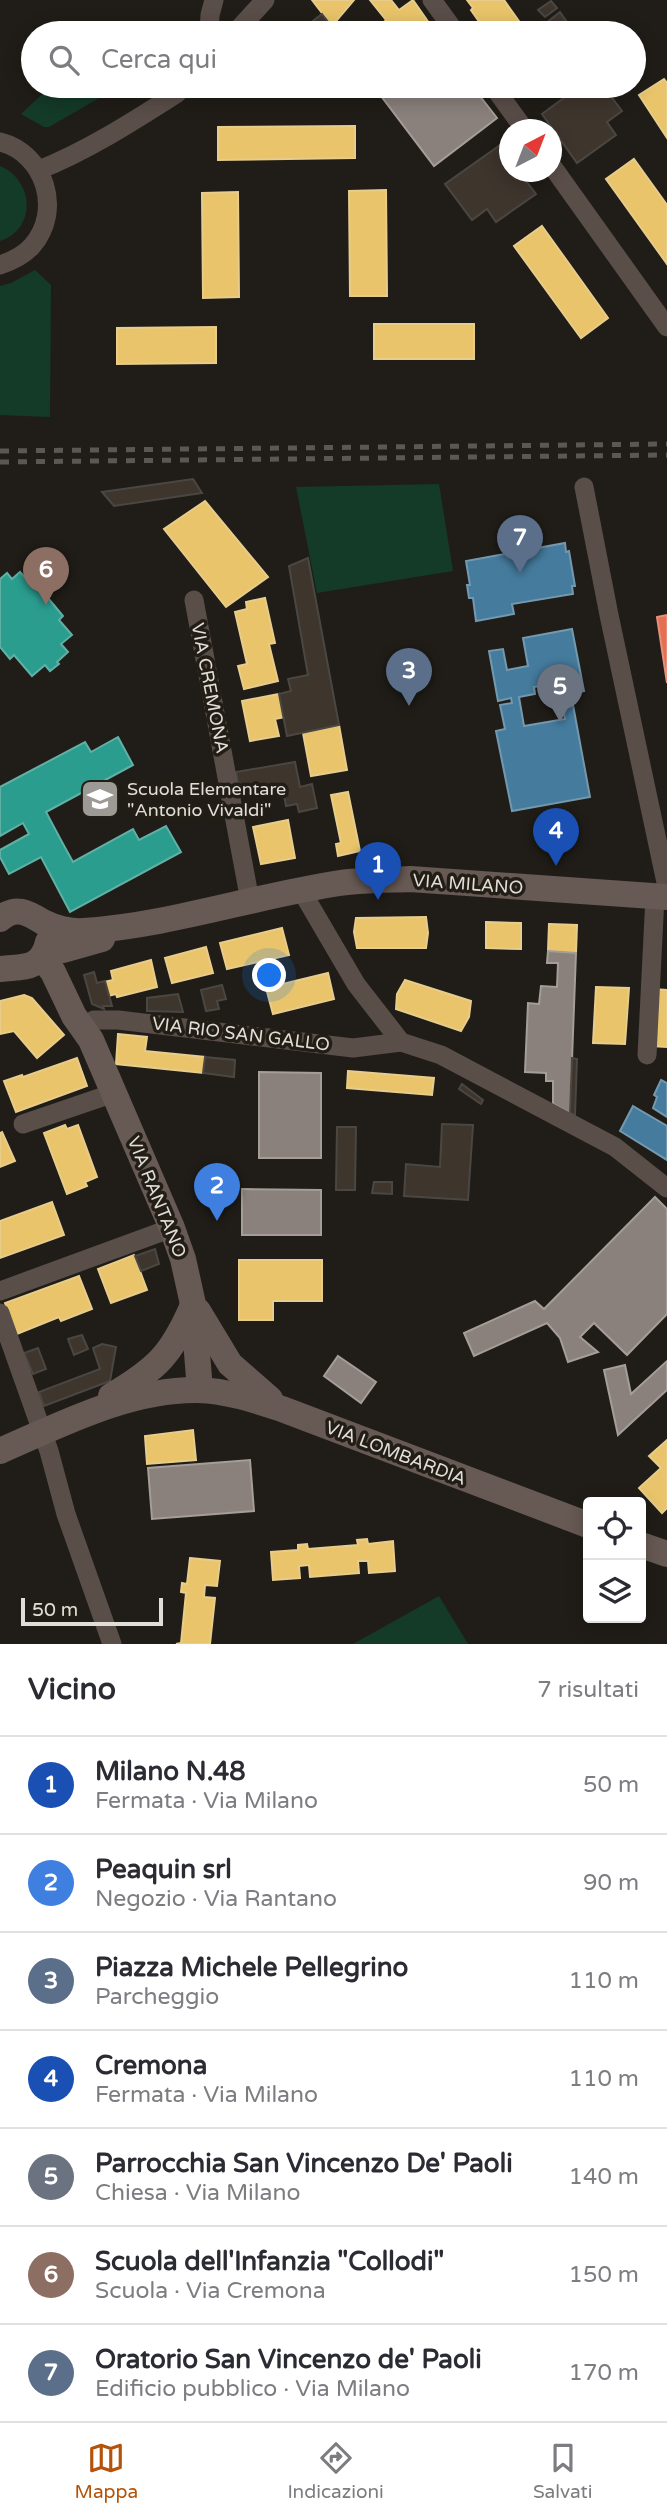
<!DOCTYPE html>
<html lang="it">
<meta charset="utf-8">
<style>
:root{--surface:#fff;--page:#f7f7f7;--text:#2b2b33;--muted:#7c7c81;--line:#e1e1e2;--accent:#b45309}
body{margin:0;font-family:"Varela Round",sans-serif;background:var(--page);color:var(--text)}
.controls{position:absolute;right:21px;bottom:21px;display:grid;overflow:hidden;border-radius:7px;box-shadow:0 4px 18px #0003}
.controls button{width:63px;height:63px;display:grid;place-items:center;padding:0;border:0;border-bottom:2px solid var(--line);background:var(--surface);color:var(--text);font:35px sans-serif}
.compass{position:absolute;left:499px;top:119px;width:63px;height:63px;border-radius:50%;background:var(--surface);box-shadow:0 4px 18px #0003;rotate:42deg}
.scale{position:absolute;left:21px;bottom:18px;width:142px;box-sizing:border-box;padding-left:7px;border:4px solid #e1ded8;border-top:0;font-size:19px;line-height:24px;white-space:nowrap;color:#e1ded8;-webkit-text-stroke:5px #231e15;paint-order:stroke}
.you{position:absolute;left:270px;top:976px;width:24px;height:24px;margin:-18px;border:5px solid #fff;border-radius:50%;background:#1a73e8;box-shadow:0 0 0 10px #1a73e833}
.badge{display:grid;place-items:center;width:46px;height:46px;border-radius:50%;background:var(--accent);color:#fff;font-size:23px;font-weight:700}
.pin{position:absolute;translate:-50% -58px;filter:drop-shadow(0 2px 4px #0008)}
.pin::after{content:'';position:absolute;top:37px;width:24px;height:21px;background:inherit;clip-path:polygon(0 0,100% 0,50% 100%)}
.list{margin:0;padding:0;list-style:none}
h2{display:flex;justify-content:space-between;align-items:center;height:91px;margin:0;padding:0 28px;font-size:30px}
h2 small{font-size:23px;font-weight:400;color:var(--muted)}
.list li{display:grid;grid-template-columns:46px 1fr auto;gap:21px;align-items:center;box-sizing:border-box;height:98px;padding:0 28px;border-top:2px solid var(--line)}
.list b{display:block;font-size:26px;white-space:nowrap}
.list p{margin:0;font-size:23px;white-space:nowrap;color:var(--muted)}
.list em{font-size:23px;font-style:normal;color:var(--muted)}
.icon{flex:none;width:38px;height:38px;fill:none;stroke:currentColor;stroke-width:2;stroke-linecap:round;stroke-linejoin:round}
.map{position:relative;flex:none;width:667px;height:1644px;overflow:hidden}
.search{position:absolute;background:var(--surface);box-shadow:0 4px 18px #0003;left:21px;right:21px;top:21px;height:77px;display:flex;align-items:center;gap:18px;box-sizing:border-box;padding:0 24px;border-radius:38px;color:var(--muted);font-size:26px}
.sheet{height:777px;background:var(--surface)}
nav{display:flex;justify-content:space-around;align-items:center;box-sizing:border-box;height:98px;border-top:2px solid var(--line);background:var(--surface);font-size:19px;color:var(--muted)}
nav a{display:grid;justify-items:center;gap:4px}
nav .on{color:var(--accent)}
.map>svg:first-child{display:block}
.green{fill:#143a28}
.homes{fill:#e9c46a;stroke:#e7cc8b;stroke-width:2}
.shops{fill:#e76f51;stroke:#e5907a;stroke-width:2}
.schools{fill:#2a9d8f;stroke:#61b0a5;stroke-width:2}
.public{fill:#457b9d;stroke:#7499af;stroke-width:2;fill-rule:evenodd}
.industry{fill:#8a817c;stroke:#a49d98;stroke-width:2}
.building{fill:#3e352d;stroke:#4a4743;stroke-width:2}
.lines{fill:none;stroke-linecap:round;stroke-linejoin:round}
.street{stroke:#5a4e49;stroke-width:19}
.secondary{stroke:#675953;stroke-width:26}
.rail{stroke:#5d5753;stroke-width:5;stroke-dasharray:9 9;stroke-linecap:butt}
.labels{text-anchor:middle;dominant-baseline:central;stroke-width:7;stroke-linejoin:round;paint-order:stroke}
.street-label{font-size:18px;fill:#e1ded8;stroke:#231e15}
.poi-label{font-size:18px;fill:#e1ded8;stroke:#231e15;text-anchor:start}
</style>
<div class="map">
<svg width="667" height="1644" viewBox="0 0 667 1644">
<rect width="100%" height="100%" fill="#201d18"/>
<g class="green">
<path d="M51,86H120L49,127H44L21,114Z"/>
<path d="M0,166C34,180 37,229 0,241Z"/>
<path d="M35,270L51,285L50,417L0,415V286L11,283Z"/>
<path d="M439,484L453,571L317,593L296,487Z"/>
<path d="M439,1596L468,1644H353Z"/>
</g>
<g class="homes">
<path d="M312,0H354L332,26Z"/>
<path d="M370,0H391L399,10L413,0L436,33H390L383,23L386,20Z"/>
<path d="M467,0H504L521,24L509,33H487L471,10L473,8Z"/>
<path d="M664,79L667,83V138L639,95Z"/>
<path d="M355,126V158L218,160V127Z"/>
<path d="M634,159L667,205V264L606,179Z"/>
<path d="M386,190L387,296H350L349,191Z"/>
<path d="M238,192L239,297L203,298L202,193Z"/>
<path d="M542,226L608,318L581,338L514,246Z"/>
<rect x="374" y="324" width="100" height="35"/>
<path d="M216,327V363L117,364V328Z"/>
<path d="M205,501L268,577L226,607L164,529Z"/>
<path d="M265,598L275,643L269,644L278,681L244,689L238,666L247,664L235,612L247,609L246,602Z"/>
<path d="M279,694L285,717L275,719L279,736L250,741L242,701Z"/>
<path d="M339,725L347,770L311,776L303,733Z"/>
<path d="M348,792L360,851L338,856L336,844L341,843L331,795Z"/>
<path d="M288,820L295,858L261,864L253,827Z"/>
<path d="M426,917L428,933L426,948H357L354,932L356,918Z"/>
<path d="M486,922L521,923V949L486,948Z"/>
<path d="M549,924L577,925L576,953L548,951Z"/>
<path d="M282,928L289,955L227,969L220,943Z"/>
<path d="M206,947L213,973L172,983L165,958Z"/>
<path d="M151,960L157,987L117,997L116,994L108,996L104,982L113,980L111,971Z"/>
<path d="M328,973L334,999L273,1014L266,988Z"/>
<path d="M405,980L471,1001L469,1017L461,1031L396,1009L397,994Z"/>
<path d="M596,987L629,988L625,1044L593,1043Z"/>
<path d="M654,989L667,990V1047L651,1046Z"/>
<path d="M24,995L32,998L64,1035L37,1058L14,1031L0,1034V1001Z"/>
<path d="M118,1034L147,1037L145,1051L205,1057L203,1073L116,1064Z"/>
<path d="M77,1058L87,1086L16,1112L4,1081L22,1075L23,1077Z"/>
<path d="M348,1071L434,1078L432,1095L347,1088Z"/>
<path d="M65,1125L67,1129L78,1125L97,1177L85,1182L87,1186L67,1194L44,1133Z"/>
<path d="M2,1132L15,1161L0,1167V1133Z"/>
<path d="M52,1202L64,1235L0,1258V1221Z"/>
<path d="M134,1255L147,1290L111,1303L98,1269Z"/>
<path d="M239,1260H322V1301H273V1320H239Z"/>
<path d="M79,1276L92,1309L61,1321L59,1317L17,1334L5,1303Z"/>
<path d="M193,1430L196,1460L147,1464L145,1436Z"/>
<path d="M667,1440V1508L662,1513L639,1488L661,1468L649,1456Z"/>
<path d="M367,1539L368,1544L393,1541L395,1571L369,1573L368,1561H358L359,1573L310,1577L309,1565L299,1566L300,1578L273,1580L271,1552L298,1550V1545L307,1544L308,1549L358,1545L357,1540Z"/>
<path d="M190,1558L220,1561L217,1586L205,1585L204,1597L215,1598L210,1644H176L181,1643L186,1593L181,1592L182,1583L187,1584Z"/>
</g>
<path class="shops" d="M667,615V683L657,617Z"/>
<g class="schools">
<path d="M20,572L30,583L36,579L50,596L48,598L63,616L59,620L72,635L61,644L68,652L57,662L59,664L50,671L45,665L32,676L14,655L10,659L0,647V579L7,573L12,579Z"/>
<path d="M118,737L133,765L46,812L62,842L73,862L133,829L139,840L166,826L181,852L70,912L41,857L9,874L0,857V850L29,834L23,823L0,836V787L85,742L91,752Z"/>
</g>
<g class="public">
<path d="M565,543L566,552L569,551L575,586H572L573,594L512,604L514,614L476,621L473,598H469L467,585H470L466,561Z"/>
<path d="M572,629L584,691L571,694L590,797L512,811L496,731L505,729L500,705L512,703L511,698L498,701L489,651L503,649L507,670L528,666L523,638ZM558,683L565,719L524,726L519,697L535,694L534,687Z"/>
<path d="M661,1080L667,1083V1117L653,1108L657,1097L654,1095Z"/>
<path d="M633,1106L667,1126V1160L620,1131Z"/>
</g>
<g class="industry">
<path d="M395,86H472L497,118L434,166L381,96Z"/>
<path d="M548,951L576,953L570,1113L553,1104V1081H546V1073L525,1072L528,1003L539,1004L541,986L557,987L558,963H547Z"/>
<path d="M259,1072L321,1073V1158H259Z"/>
<path d="M242,1189L321,1190V1235H242Z"/>
<path d="M655,1197L667,1209V1314L627,1355L594,1323L580,1337L598,1352L568,1362L560,1338L547,1323L474,1356L464,1333L535,1301L544,1309Z"/>
<path d="M338,1356L376,1382L361,1403L324,1376Z"/>
<path d="M667,1361V1390L618,1435L604,1370L625,1365L631,1394Z"/>
<path d="M250,1460L254,1511L152,1519L148,1468Z"/>
</g>
<g class="building">
<path d="M551,1L557,8L545,17L538,10Z"/>
<path d="M560,12L574,32L572,33H567L562,27L552,33L545,24Z"/>
<path d="M322,14L337,33H315L309,24Z"/>
<path d="M580,86H603L622,111L607,122L616,135L577,163L542,114Z"/>
<path d="M500,145L510,158V172H519L536,194L496,222L487,209L472,220L445,184Z"/>
<path d="M193,479L202,493L114,506L102,492Z"/>
<path d="M308,558L339,725L287,736L279,694L291,691L288,679L308,675L289,566Z"/>
<path d="M295,762L300,787L312,784L317,808L299,812L297,804L286,806L283,790L240,796L236,772Z"/>
<path d="M94,972L97,983L105,981L112,1006H103L104,1009L92,1004L84,975Z"/>
<path d="M222,985L226,999L217,1001L219,1009L206,1011L201,990Z"/>
<path d="M178,994L183,1012L147,1011V998Z"/>
<path d="M205,1057L235,1060L234,1077L203,1073Z"/>
<path d="M572,1058L577,1059L575,1115L570,1113Z"/>
<path d="M462,1084L483,1100L481,1104L459,1089Z"/>
<path d="M442,1124L473,1125L468,1200L404,1196L406,1164L440,1167Z"/>
<path d="M337,1127H356L355,1190H336Z"/>
<path d="M374,1182H392V1194L372,1193Z"/>
<path d="M155,1249L159,1264L141,1271L135,1256Z"/>
<path d="M82,1335L88,1349L74,1355L68,1339Z"/>
<path d="M102,1344L116,1347L110,1381L44,1406L39,1392L100,1369L93,1348Z"/>
<path d="M38,1348L46,1369L33,1374L24,1353Z"/>
</g>
<g class="lines">
<g class="street">
<path d="M432,0L456,33"/>
<path d="M209,33L210,15L214,0"/>
<path d="M235,33L265,0"/>
<path d="M493,86L525,130"/>
<path d="M0,142C45,153 63,211 32,246C23,256 12,261 0,265"/>
<path d="M552,166L667,327"/>
<path d="M39,170C87,151 132,122 176,94L185,86"/>
<path d="M584,487L609,615L667,887"/>
<path d="M194,600L250,901"/>
<path d="M301,890L356,984L401,1042L441,1055L615,1147L667,1188"/>
<path d="M82,1027L94,1020H118L353,1048L401,1042"/>
<path d="M647,1055L655,897"/>
<path d="M23,1124L114,1093"/>
<path d="M0,1291L172,1228"/>
<path d="M0,1313L49,1451L66,1514L112,1644"/>
</g>
<g class="secondary">
<path d="M0,919C16,905 28,913 43,922C54,928 71,932 84,931C171,925 254,896 340,883C363,880 386,880 410,879L667,897"/>
<path d="M46,951L63,950L102,939"/>
<path d="M42,957L53,972L74,1016L91,1040L172,1228L183,1259L193,1304L200,1390"/>
<path d="M0,969C23,966 41,971 48,942"/>
<path d="M198,1311L230,1364L270,1399"/>
<path d="M111,1396C157,1369 172,1354 193,1305"/>
<path d="M0,1451C62,1424 129,1389 198,1390C227,1391 255,1400 282,1409L588,1525"/>
<path d="M641,1545L667,1554"/>
</g>
<g class="rail">
<path d="M0,451L667,444"/>
<path d="M0,462L667,455"/>
</g>
</g>
<defs>
<g id="school-square" transform="scale(2.0125)"><rect x="-9" y="-9" width="18" height="18" rx="4" fill="#9d9a95" stroke="#231e15"/><path d="M0-5L7-2L0 1L-7-2ZM-4 1L0 2.5L4 1V4Q0 6-4 4Z" fill="#fff"/></g>
</defs>
<g fill-rule="evenodd">
<use href="#school-square" x="100" y="799"/>
</g>
<g class="labels">
<g class="street-label">
<text transform="translate(210 688) rotate(79)">VIA CREMONA</text>
<text transform="translate(468 884) rotate(4)">VIA MILANO</text>
<text transform="translate(241 1034) rotate(7)">VIA RIO SAN GALLO</text>
<text transform="translate(157 1197) rotate(68)">VIA RANTANO</text>
<text transform="translate(396 1453) rotate(21)">VIA LOMBARDIA</text>
</g>
<g class="poi-label">
<text x="127" y="789">Scuola Elementare<tspan x="127" dy="21">"Antonio Vivaldi"</tspan></text>
</g>
</g>
</svg>
<div class="controls">
<button><svg class="icon" aria-label="locate" viewBox="0 0 24 24"><circle cx="12" cy="12" r="6"/><path d="M12 2v4M12 18v4M2 12h4M18 12h4"/></svg></button>
<button><svg class="icon" aria-label="layers" viewBox="0 0 24 24"><path d="M12 4l9 5-9 5-9-5zM3 14l9 5 9-5"/></svg></button>
</div>
<svg class="compass" viewBox="-18 -18 36 36"><path d="M0-13l5 13h-10z" fill="#e53935"/><path d="M0 13l5-13h-10z" fill="#7c7c81"/></svg>
<div class="scale">50 m</div>
<div class="you"></div>
<div class="pin badge" style="left:378px;top:900px;background:#1a4fb4">1</div>
<div class="pin badge" style="left:217px;top:1221px;background:#3f7fe0">2</div>
<div class="pin badge" style="left:409px;top:706px;background:#5c6f8a">3</div>
<div class="pin badge" style="left:556px;top:866px;background:#1a4fb4">4</div>
<div class="pin badge" style="left:560px;top:722px;background:#6b7280">5</div>
<div class="pin badge" style="left:46px;top:605px;background:#8d6e63">6</div>
<div class="pin badge" style="left:520px;top:573px;background:#5c6f8a">7</div>
<div class="search"><svg class="icon" aria-label="search" viewBox="0 0 24 24"><circle cx="10" cy="10" r="6"/><path d="M15 15l6 6"/></svg>Cerca qui</div>
</div>
<section class="sheet">
<h2>Vicino<small>7 risultati</small></h2>
<ul class="list">
<li><span class="badge" style="background:#1a4fb4">1</span><div><b>Milano N.48</b><p>Fermata · Via Milano</p></div><em>50 m</em></li>
<li><span class="badge" style="background:#3f7fe0">2</span><div><b>Peaquin srl</b><p>Negozio · Via Rantano</p></div><em>90 m</em></li>
<li><span class="badge" style="background:#5c6f8a">3</span><div><b>Piazza Michele Pellegrino</b><p>Parcheggio</p></div><em>110 m</em></li>
<li><span class="badge" style="background:#1a4fb4">4</span><div><b>Cremona</b><p>Fermata · Via Milano</p></div><em>110 m</em></li>
<li><span class="badge" style="background:#6b7280">5</span><div><b>Parrocchia San Vincenzo De' Paoli</b><p>Chiesa · Via Milano</p></div><em>140 m</em></li>
<li><span class="badge" style="background:#8d6e63">6</span><div><b>Scuola dell'Infanzia &quot;Collodi&quot;</b><p>Scuola · Via Cremona</p></div><em>150 m</em></li>
<li><span class="badge" style="background:#5c6f8a">7</span><div><b>Oratorio San Vincenzo de' Paoli</b><p>Edificio pubblico · Via Milano</p></div><em>170 m</em></li>
</ul>
</section>
<nav>
<a class="on"><svg class="icon" aria-label="map" viewBox="0 0 24 24"><path d="M3 6l6-2 6 2 6-2v14l-6 2-6-2-6 2zM9 4v14M15 6v14"/></svg>Mappa</a>
<a><svg class="icon" aria-label="directions" viewBox="0 0 24 24"><path d="M12 3l9 9-9 9-9-9zM9 14v-3h6M13 9l2 2-2 2"/></svg>Indicazioni</a>
<a><svg class="icon" aria-label="saved" viewBox="0 0 24 24"><path d="M7 4h10v16l-5-4-5 4z"/></svg>Salvati</a>
</nav>
